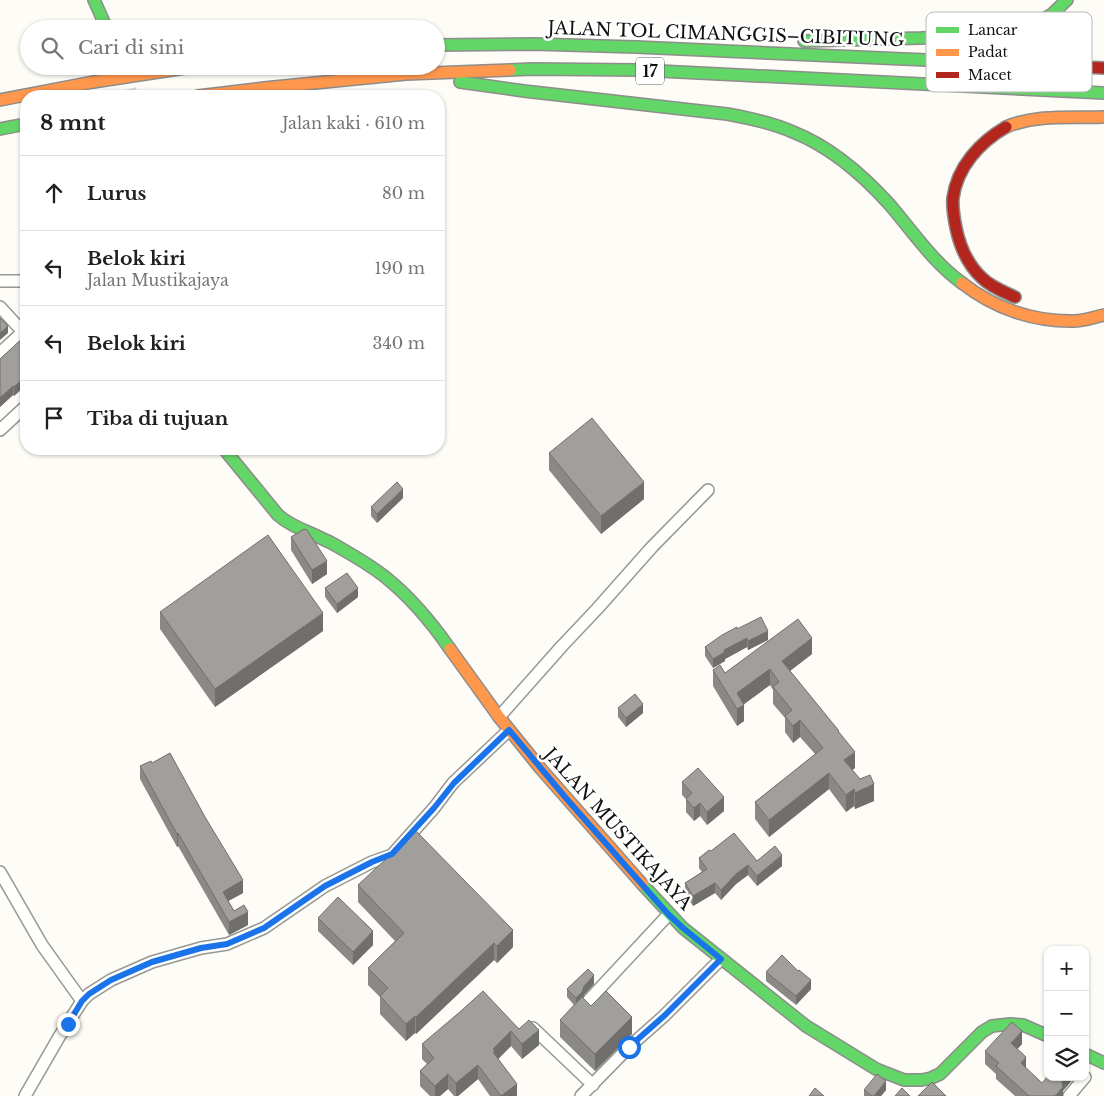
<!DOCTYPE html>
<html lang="id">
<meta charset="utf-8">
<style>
:root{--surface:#fff;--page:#f2f2f2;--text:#202124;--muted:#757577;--line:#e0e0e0}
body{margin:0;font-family:"Libre Baskerville",serif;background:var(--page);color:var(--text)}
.controls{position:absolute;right:15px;bottom:15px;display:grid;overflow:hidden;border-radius:10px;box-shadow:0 1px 4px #0004}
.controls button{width:45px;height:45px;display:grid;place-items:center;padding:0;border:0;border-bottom:1px solid var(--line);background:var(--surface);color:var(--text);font:25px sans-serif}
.stop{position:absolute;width:15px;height:15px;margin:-11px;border:4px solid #1a73e8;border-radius:50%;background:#fff}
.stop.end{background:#1a73e8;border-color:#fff;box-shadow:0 1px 5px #0008}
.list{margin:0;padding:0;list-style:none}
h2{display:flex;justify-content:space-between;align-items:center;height:65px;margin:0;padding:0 20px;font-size:21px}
h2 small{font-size:16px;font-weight:400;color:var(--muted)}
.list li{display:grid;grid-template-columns:32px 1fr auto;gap:15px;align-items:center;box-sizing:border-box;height:75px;padding:0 20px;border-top:1px solid var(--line)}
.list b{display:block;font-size:19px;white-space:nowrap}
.list p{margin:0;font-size:16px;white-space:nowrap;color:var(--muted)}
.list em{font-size:16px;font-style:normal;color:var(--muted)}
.icon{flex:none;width:28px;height:28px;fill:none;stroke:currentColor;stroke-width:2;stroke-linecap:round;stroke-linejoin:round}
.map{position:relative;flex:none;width:1104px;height:1096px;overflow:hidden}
.search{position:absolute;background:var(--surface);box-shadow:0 1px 4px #0004;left:20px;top:20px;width:425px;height:55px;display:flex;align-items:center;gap:12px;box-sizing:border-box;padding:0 18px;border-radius:28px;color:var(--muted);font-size:19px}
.panel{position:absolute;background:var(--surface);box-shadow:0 1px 4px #0004;left:20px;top:90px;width:425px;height:365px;border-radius:20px}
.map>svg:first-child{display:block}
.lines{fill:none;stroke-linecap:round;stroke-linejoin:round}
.secondary-tunnel{stroke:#dad9d4;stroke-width:16;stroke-dasharray:16 8;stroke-linecap:butt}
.street-casing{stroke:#979795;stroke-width:14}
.fast-casing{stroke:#8e8d8b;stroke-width:14}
.slow-casing{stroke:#8e8d8b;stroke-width:14}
.jam-casing{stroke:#8e8d8b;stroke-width:14}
.street{stroke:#fffffe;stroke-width:11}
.fast{stroke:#63d668;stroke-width:11}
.slow{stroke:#ff974d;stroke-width:11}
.jam{stroke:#b3261e;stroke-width:11}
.wall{fill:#8a8986}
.shaded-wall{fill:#716f6d}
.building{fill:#a19f9c;stroke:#716f6d}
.route{stroke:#1a73e8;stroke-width:6}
.labels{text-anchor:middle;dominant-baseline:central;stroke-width:5;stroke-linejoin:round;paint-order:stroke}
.shield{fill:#fff;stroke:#585858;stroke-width:1}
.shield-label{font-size:16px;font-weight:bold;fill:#111}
.street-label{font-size:18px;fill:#111;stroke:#fff}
.key{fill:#fff;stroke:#b8b8b8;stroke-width:1}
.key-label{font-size:14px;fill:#111}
</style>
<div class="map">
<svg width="1104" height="1096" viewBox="0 0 1104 1096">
<rect width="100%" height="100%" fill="#fdfcf7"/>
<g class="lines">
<path class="secondary-tunnel" d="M122,66L130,96"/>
<g class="street-casing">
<g id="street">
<path d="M0,281H26"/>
<path d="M0,307L23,332"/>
<path d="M0,353L26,329"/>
<path d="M0,430L26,406"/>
<path d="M499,717L562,646L597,609L652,547L708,490"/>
<path d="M0,872L42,945L82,1001"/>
<path d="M589,1000L669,914"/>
<path d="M533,1028L593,1085"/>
<path d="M25,1096L59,1037L82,1001L89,994L111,980L152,962L201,948L227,944L264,928L325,886L372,862L392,855L434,808L453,783L509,730"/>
<path d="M581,1096L629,1047L664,1016L721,959"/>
<path d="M1069,1096L1085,1077"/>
</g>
</g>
<g class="fast-casing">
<g id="fast">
<path d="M94,0L107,29"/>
<path d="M804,41L921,38L1003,34L1029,27L1051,15L1067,0"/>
<path d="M436,45L533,44L636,47L949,61"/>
<path d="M510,70L532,69L639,70L1104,93"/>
<path d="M460,82L524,91L727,114C750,118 772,123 793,132C831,147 863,175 890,205C913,232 933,262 962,283"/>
<path d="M0,129L26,124"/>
<path d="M224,449L278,515C293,528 308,531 325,540C331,542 336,546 342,549C356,557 371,566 384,576C408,595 432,623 450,649"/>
<path d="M643,885L683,928L806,1026L876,1069L904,1080H922L931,1078L940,1074L982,1032L992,1026L1010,1024L1023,1025L1048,1036"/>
<path d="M1085,1054L1104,1063"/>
</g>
</g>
<g class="slow-casing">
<g id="slow">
<path d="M198,96L264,88L406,74L510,70"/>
<path d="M0,100L93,82L198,66"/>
<path d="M1006,127C1037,114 1071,118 1104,117"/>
<path d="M962,283C994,308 1033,322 1074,321C1084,321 1094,317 1104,315"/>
<path d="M450,649L499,717L541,769L643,885"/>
</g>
</g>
<g class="jam-casing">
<g id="jam">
<path d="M949,61L1104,68"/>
<path d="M1006,127C980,142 957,167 953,198C952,208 954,218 956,228C960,247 968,265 982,278C991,287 1004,292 1015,297"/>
</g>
</g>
<use href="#street" class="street"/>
<use href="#fast" class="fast"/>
<use href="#slow" class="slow"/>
<use href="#jam" class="jam"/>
</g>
<g class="wall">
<path d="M26,335V385L14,396L13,395L0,407V359Z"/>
<path d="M549,453L644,499L601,534L549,470Z"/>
<path d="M403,498L377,523L371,516V507Z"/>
<path d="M291,537L327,574L312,584L291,550Z"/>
<path d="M325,588L358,597L337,613L325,597Z"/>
<path d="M160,612L323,631L215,707L160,629Z"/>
<path d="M737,629L768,640L748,650L747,647L725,659V661L713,668L705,656V647Z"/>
<path d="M812,654L790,671L839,732L855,768L852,770L874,801L855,809L854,806L846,812L829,789L769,837L755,819V802L815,754L800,737L793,743L785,732V718L773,704V690L770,685L744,704V721L737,726L713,686V670L725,673Z"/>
<path d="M618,708L643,713L626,727L618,717Z"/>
<path d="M152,763L205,817L243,893L228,901L234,911L248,925L229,935L178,846L177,847L140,779V766Z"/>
<path d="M682,782L724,811L707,825L700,816L694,821L686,812V799L682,795Z"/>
<path d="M711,851L757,861L782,866L757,886L748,875L736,884L721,900L715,893L693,906L685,894V883L702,872L699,868V858Z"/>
<path d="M358,885L513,947L497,963L494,960L416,1034L415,1033L406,1041L380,1014V997L368,985V968L395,941L358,902Z"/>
<path d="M318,918L373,945L353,965L318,931Z"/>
<path d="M766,972L811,989L796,1005L766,981Z"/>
<path d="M594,984L584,995L583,998L591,1006L632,1034L595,1071L560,1037V1020L574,1005L567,997V989Z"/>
<path d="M519,1029L539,1045L522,1059L511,1046L498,1059L517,1096H490L478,1079L458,1096H454L448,1089L440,1096H430L420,1086V1071L427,1064L422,1059V1044Z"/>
<path d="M1022,1044L1017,1049L1026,1069L1042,1083L1063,1091V1096H1015L996,1079V1074L985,1064V1051Z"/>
<path d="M864,1090H886L881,1096H864Z"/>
</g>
<g class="shaded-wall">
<path d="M8,326V333L0,340V333Z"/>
<path d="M26,376V385L14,396V387Z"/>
<path d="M13,386V395L0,407V398Z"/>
<path d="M644,482V499L601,534V516Z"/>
<path d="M403,489V498L377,523V514Z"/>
<path d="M327,561V574L312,584V570Z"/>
<path d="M358,588V597L337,613V604Z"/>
<path d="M323,613V631L215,707V689Z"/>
<path d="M768,631V640L748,650V641Z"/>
<path d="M747,638V647L725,659V661L713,668V659L724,650Z"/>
<path d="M812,638V654L782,677V661Z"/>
<path d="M770,669V685L740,707L744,705V721L737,726V693Z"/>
<path d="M643,704V713L626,727V718Z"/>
<path d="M800,720V737L793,743V726Z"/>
<path d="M855,752V768L844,777V760Z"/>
<path d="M829,773V789L769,837V820Z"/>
<path d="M874,784V801L855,809V793Z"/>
<path d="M854,789V806L846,812V795Z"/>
<path d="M724,797V811L707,825V812Z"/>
<path d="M700,803V816L694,821V808Z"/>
<path d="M178,833V846L177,847V834Z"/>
<path d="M782,855V866L757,886V876Z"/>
<path d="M748,865V875L736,884L721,900V890L736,874Z"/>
<path d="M243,880V893L223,904V892Z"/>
<path d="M715,883V893L693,906V896Z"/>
<path d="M248,912V925L229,935V922Z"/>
<path d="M513,930V947L497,963V946Z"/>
<path d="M373,931V945L353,965V952Z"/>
<path d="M494,943V960L416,1034V1017Z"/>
<path d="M594,975V984L584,995L582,1001L576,1007V998L584,986Z"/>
<path d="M811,980V989L796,1005V996Z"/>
<path d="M415,1016V1033L406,1041V1024Z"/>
<path d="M632,1017V1034L595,1071V1054Z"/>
<path d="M539,1030V1045L522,1059V1044Z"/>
<path d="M511,1031V1046L495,1062L493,1049Z"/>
<path d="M1022,1031V1044L1011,1056V1043Z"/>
<path d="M1026,1057V1070L1021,1063Z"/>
<path d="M478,1065V1079L458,1096H456V1083Z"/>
<path d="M448,1074V1089L440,1096H435V1086Z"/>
<path d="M1064,1077H1075L1063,1091V1096H1055Z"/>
<path d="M886,1081V1090L881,1096H874Z"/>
<path d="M517,1084V1096H501Z"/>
</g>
<g class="building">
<path d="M0,318L8,326L0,333Z"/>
<path d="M26,335V376L14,387L13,386L0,398V359Z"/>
<path d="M592,418L644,482L601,516L549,453Z"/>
<path d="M397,482L403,489L377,514L371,507Z"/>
<path d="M304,529L307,530L327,561L312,570L291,537Z"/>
<path d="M268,535L323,613L215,689L160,612Z"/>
<path d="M347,573L358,588L337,604L325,588Z"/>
<path d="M761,617L768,631L748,641L747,638L724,650L725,652L713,659L705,647L722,635L737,627V629Z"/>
<path d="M798,619L812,638L782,661L839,731H838L855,752L844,760L860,779L870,775L874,784L855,793L854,789L846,795L829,773L769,820L755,802L823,748L800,720L793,726L785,716L792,710L773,687L779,682L770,669L737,693L744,705L737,709L713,670L720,665L725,673Z"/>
<path d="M635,694L643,704L626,718L618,708Z"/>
<path d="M170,753L205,817L243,880L223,892L234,911L244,905L248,912L229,922L178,833L177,834L140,766L151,761L152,763Z"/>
<path d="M698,768L724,797L707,812L700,803L694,808L686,799L692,793L682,782Z"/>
<path d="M416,831L513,930L497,946L494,943L416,1017L415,1016L406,1024L380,996L388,988L368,968L404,933L358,885Z"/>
<path d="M734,833L757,861L775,846L782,855L757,876L748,865L736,874L721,890L715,883L693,896L685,883L707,869L699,858L709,850L711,851Z"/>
<path d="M338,897L373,931L353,952L318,918Z"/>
<path d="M782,955L798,971L799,970L811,980L796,996L766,972Z"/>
<path d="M588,969L594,975L584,986L582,992L576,998L567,989Z"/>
<path d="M483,991L519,1029L529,1020L539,1030L522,1044L511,1031L493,1049L495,1051L493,1052L517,1084L501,1096L478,1065L456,1083L448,1074L435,1086L420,1071L434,1058L422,1044L461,1011Z"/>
<path d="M606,991L632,1017L595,1054L560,1020L582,997L591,1006Z"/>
<path d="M1012,1022L1022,1031L1011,1043L1026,1057L1021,1063L1042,1083L1048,1076V1077H1064L1062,1082L1063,1087L1055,1096H1029L996,1066L999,1063L985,1051Z"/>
<path d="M877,1074L886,1081L874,1096H872L864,1090Z"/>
<path d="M932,1082L946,1096H918Z"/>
<path d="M815,1088L824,1096H809Z"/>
<path d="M902,1088L910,1096H895Z"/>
</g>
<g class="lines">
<path class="route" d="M68,1024L82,1001L89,994L111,980L152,962L201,948L227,944L264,928L325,886L372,862L392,854L434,808L454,783L509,730L565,797L668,914L683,928L721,959L664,1016L629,1047"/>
</g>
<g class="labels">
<rect class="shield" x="636" y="57.5" width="28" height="27" rx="4"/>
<g class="shield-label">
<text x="650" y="71">17</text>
</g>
<g class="street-label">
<text transform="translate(726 34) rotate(2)">JALAN TOL CIMANGGIS–CIBITUNG</text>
<text transform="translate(618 829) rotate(48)">JALAN MUSTIKAJAYA</text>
</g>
</g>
<rect x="926" y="12" width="166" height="80" rx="8" class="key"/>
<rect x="936" y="27" width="23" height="6" fill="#63d668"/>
<rect x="936" y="49" width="23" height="7" fill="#ff974d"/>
<rect x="936" y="72" width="23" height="6" fill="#b3261e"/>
<g class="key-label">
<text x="968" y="35">Lancar</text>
<text x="968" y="57">Padat</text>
<text x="968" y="80">Macet</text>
</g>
</svg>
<div class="controls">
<button>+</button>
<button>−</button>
<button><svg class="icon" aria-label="layers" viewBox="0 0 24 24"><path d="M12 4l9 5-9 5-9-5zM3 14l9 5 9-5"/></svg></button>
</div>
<div class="stop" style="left:629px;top:1047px"></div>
<div class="stop end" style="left:68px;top:1024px"></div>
<div class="search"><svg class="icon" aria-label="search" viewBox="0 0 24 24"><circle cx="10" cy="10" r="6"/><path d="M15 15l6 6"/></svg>Cari di sini</div>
<section class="panel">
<h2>8 mnt<small>Jalan kaki · 610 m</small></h2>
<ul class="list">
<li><svg class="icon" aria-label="ahead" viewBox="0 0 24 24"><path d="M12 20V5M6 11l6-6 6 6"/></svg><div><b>Lurus</b></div><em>80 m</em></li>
<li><svg class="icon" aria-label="left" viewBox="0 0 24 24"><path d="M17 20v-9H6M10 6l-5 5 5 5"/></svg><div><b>Belok kiri</b><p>Jalan Mustikajaya</p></div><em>190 m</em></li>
<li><svg class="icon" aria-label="left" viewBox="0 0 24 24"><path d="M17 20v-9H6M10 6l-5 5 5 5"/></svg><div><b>Belok kiri</b></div><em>340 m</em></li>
<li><svg class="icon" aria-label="arrive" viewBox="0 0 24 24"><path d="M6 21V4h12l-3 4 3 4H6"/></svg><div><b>Tiba di tujuan</b></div></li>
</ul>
</section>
</div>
